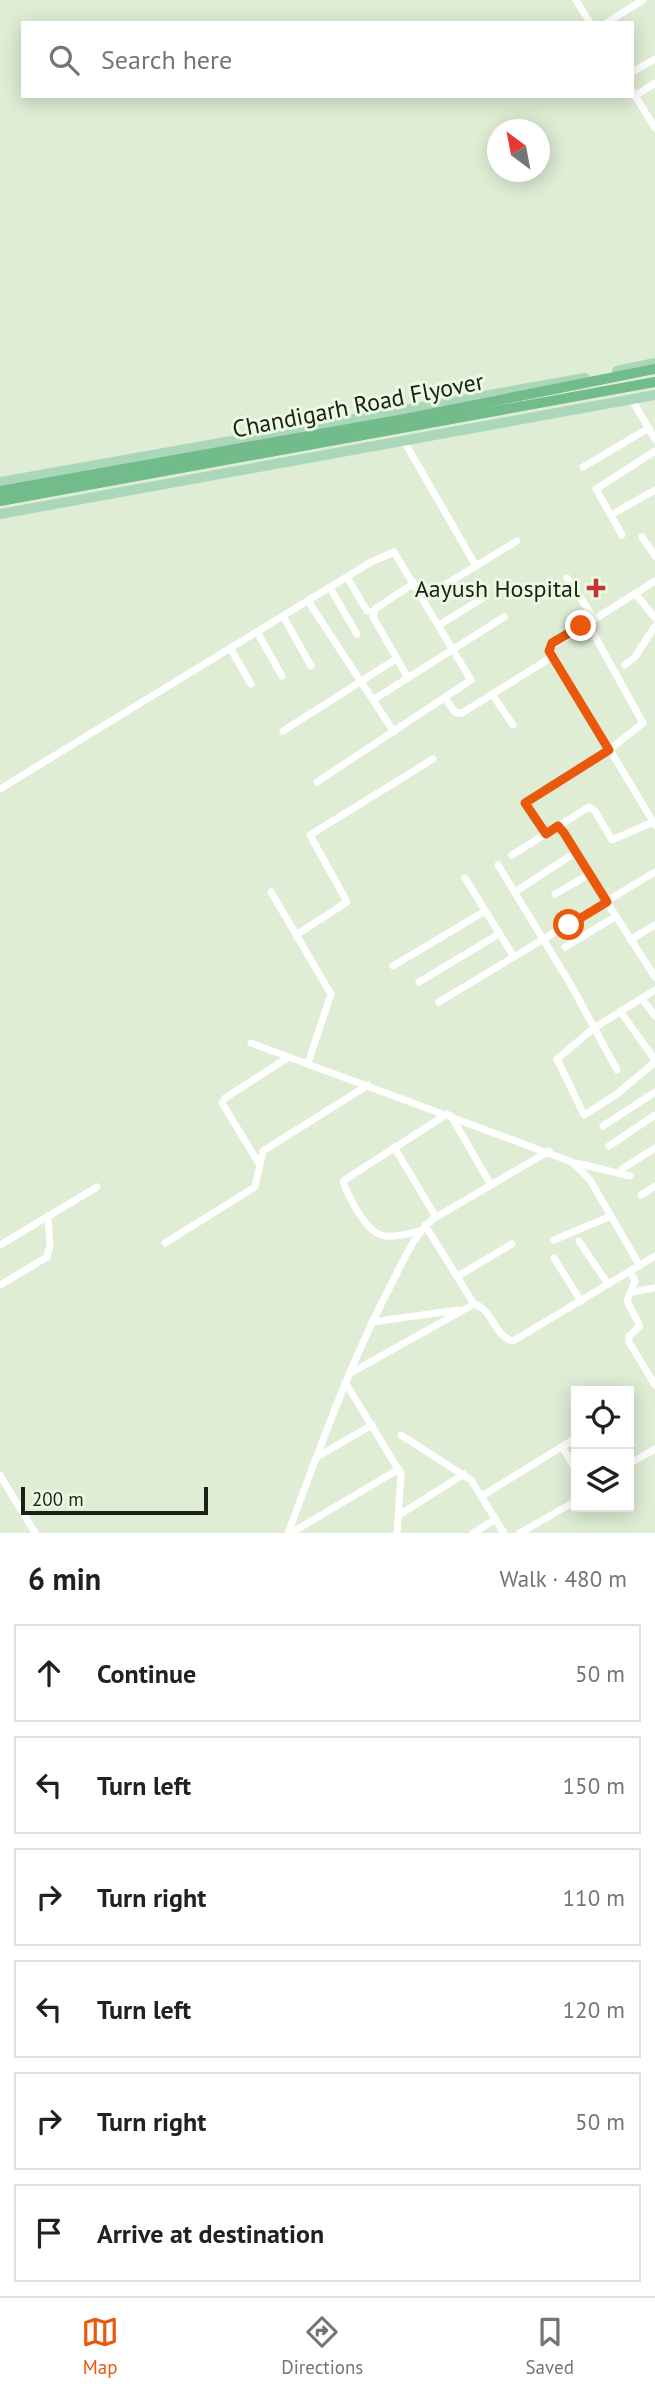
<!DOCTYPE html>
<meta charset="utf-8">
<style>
:root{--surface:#fff;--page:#f6f6f6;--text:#202124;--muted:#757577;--line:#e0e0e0;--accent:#ea580c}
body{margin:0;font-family:"PT Sans",sans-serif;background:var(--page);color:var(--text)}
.controls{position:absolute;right:21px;bottom:21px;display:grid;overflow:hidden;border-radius:0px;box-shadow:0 4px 18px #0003}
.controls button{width:63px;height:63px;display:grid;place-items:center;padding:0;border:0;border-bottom:2px solid var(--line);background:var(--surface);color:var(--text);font:35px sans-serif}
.compass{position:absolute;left:487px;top:119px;width:63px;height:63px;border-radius:50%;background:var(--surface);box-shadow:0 4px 18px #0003;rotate:328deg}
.scale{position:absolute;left:21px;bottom:18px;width:187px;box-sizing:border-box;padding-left:7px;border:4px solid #1c2118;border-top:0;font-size:19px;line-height:24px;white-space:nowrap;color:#1c2118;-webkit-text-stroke:5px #ebfae1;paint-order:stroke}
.stop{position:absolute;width:21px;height:21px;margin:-16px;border:5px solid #ea580c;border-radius:50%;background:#fff}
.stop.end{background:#ea580c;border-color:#fff;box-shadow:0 2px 7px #0008}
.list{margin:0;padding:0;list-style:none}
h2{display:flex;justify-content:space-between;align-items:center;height:91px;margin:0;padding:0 28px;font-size:30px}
h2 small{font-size:23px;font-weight:400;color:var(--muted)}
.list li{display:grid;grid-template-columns:46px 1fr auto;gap:21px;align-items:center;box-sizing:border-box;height:98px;margin:0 14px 14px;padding:0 14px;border:2px solid var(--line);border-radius:0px}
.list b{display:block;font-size:26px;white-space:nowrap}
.list em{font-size:23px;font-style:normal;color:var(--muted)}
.icon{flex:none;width:38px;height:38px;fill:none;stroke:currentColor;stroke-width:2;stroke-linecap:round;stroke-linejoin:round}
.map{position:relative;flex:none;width:655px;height:1533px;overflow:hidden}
.search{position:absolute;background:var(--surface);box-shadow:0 4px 18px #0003;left:21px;right:21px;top:21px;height:77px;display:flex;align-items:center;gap:18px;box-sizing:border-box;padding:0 24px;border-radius:0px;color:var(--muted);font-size:26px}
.sheet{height:763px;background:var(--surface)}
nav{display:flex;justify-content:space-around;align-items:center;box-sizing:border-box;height:98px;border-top:2px solid var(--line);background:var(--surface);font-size:19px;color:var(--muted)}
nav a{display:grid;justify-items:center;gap:4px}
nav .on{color:var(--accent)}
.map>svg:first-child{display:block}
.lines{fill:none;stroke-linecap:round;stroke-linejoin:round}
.minor{stroke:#fff;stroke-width:7}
.major{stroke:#aad6b9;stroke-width:10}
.highway{stroke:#72bb8b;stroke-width:10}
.route{stroke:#ea580c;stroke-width:9}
.poi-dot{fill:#c4353a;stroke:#ebfae1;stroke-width:2.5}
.labels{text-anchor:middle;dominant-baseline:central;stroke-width:6;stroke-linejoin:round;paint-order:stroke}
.street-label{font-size:24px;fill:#1c2118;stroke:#ebfae1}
.poi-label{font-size:24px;fill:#1c2118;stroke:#ebfae1;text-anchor:end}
</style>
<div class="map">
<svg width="655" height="1533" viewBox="0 0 655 1533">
<rect width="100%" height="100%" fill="#deedd4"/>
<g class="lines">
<g class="minor">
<path d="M576,0L590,23"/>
<path d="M606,23L643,0"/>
<path d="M632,72L655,59"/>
<path d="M632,91L655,128"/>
<path d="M635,96L655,83"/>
<path d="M632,400L655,439"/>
<path d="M404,441L476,566"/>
<path d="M583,467L649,428"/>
<path d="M611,515L655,490"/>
<path d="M622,535L596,489L655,451"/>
<path d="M642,537L655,556"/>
<path d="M347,577L367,611L374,612"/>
<path d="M567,578L594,618"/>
<path d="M655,581L549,648L655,825"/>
<path d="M330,588L357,634"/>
<path d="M635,593L655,618"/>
<path d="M423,598L517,541"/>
<path d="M308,601L394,732"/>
<path d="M283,616L311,666"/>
<path d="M439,625L483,598"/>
<path d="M257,632L282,676"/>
<path d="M230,648L251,684"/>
<path d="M625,665L635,657L655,626"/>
<path d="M408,678L373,617L375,609L414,583"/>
<path d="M492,694L513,725"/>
<path d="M445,699L456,713H462L552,657"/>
<path d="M373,700L504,617"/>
<path d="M283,731L396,659"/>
<path d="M0,789L371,562L394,552L471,680L317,782"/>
<path d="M558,826L655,977"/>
<path d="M546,834L525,803L609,750L643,723L587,622"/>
<path d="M512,855L589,807L595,811L612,840L653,822"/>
<path d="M498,865L571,985L617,1070"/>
<path d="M465,878L514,957"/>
<path d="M271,892L331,994L308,1063"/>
<path d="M515,892L576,852"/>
<path d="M555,894L590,874"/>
<path d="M296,935L347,902L310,835L433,759"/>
<path d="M630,940L655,925"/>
<path d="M565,947L615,917"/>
<path d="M393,966L485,911"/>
<path d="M419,982L499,934"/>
<path d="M655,990L594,1028L557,1059L584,1115L617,1094L655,1062"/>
<path d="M642,999L655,1016"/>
<path d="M439,1002L655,872"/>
<path d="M620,1011L655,1060"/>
<path d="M251,1043L572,1162L590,1180L640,1266"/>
<path d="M451,1116L491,1185"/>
<path d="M603,1126L655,1092"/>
<path d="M609,1146L655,1115"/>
<path d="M394,1147L436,1217"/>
<path d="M258,1162L222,1103L225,1098L289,1057"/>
<path d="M576,1163L630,1176"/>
<path d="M622,1169L655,1148"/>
<path d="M641,1195L655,1186"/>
<path d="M425,1225L474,1304"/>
<path d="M420,1231C409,1233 392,1239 381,1235C365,1230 348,1196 343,1181L447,1114"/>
<path d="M554,1240L611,1216"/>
<path d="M579,1241L608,1284"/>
<path d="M165,1243L255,1187L263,1151L368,1085"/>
<path d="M0,1245L97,1187"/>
<path d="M554,1258L581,1301"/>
<path d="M630,1271L635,1281L627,1301L640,1326L629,1336V1342L655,1385"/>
<path d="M458,1276L512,1244"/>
<path d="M0,1285L47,1257L50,1246L48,1216"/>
<path d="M632,1292L655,1288"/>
<path d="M372,1322L458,1310"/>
<path d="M349,1374L474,1304C493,1309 494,1337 513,1341L655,1256"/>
<path d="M345,1382L401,1474L397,1533"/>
<path d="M401,1435L471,1480L504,1533"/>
<path d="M562,1447L576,1470"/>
<path d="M317,1457L372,1425"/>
<path d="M629,1464L655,1449"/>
<path d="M0,1475L35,1533"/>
<path d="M482,1496L576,1438"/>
<path d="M399,1515L464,1474"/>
<path d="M288,1533C320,1448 350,1362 393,1281C404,1259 414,1235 433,1219L549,1151"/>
<path d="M291,1533L399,1469"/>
<path d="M473,1533L496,1519"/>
<path d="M520,1533L576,1501"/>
</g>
<g class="major">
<path d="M617,371L655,363"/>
<path d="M0,482L585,378"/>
<path d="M0,514L655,395"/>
</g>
<g class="highway">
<path d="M0,491L410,418L655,369"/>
<path d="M0,501L655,382"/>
</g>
</g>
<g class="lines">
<path class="route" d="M569,925L607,902L564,833L558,826L546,834L525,803L609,750L549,651L552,643L581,626"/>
</g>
<path class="poi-dot" d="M592.5 577.5h7v7h7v7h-7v7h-7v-7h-7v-7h7z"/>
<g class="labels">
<g class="street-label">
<text transform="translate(358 405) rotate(-11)">Chandigarh Road Flyover</text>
</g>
<g class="poi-label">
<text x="580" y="588">Aayush Hospital</text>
</g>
</g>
</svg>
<div class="controls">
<button><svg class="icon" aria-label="locate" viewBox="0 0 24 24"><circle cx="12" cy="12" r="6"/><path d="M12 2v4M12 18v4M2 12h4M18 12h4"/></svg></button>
<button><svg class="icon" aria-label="layers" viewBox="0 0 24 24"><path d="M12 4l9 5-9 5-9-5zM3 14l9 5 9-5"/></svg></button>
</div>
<svg class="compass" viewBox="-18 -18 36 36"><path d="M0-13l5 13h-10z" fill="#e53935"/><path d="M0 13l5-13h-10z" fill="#757577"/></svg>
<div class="scale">200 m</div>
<div class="stop" style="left:569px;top:925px"></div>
<div class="stop end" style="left:581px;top:626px"></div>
<div class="search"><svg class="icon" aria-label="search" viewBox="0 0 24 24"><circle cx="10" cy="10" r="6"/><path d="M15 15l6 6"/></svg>Search here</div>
</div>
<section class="sheet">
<h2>6 min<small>Walk · 480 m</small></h2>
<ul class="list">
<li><svg class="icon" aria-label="ahead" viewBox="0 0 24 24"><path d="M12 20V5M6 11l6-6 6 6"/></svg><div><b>Continue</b></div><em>50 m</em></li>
<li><svg class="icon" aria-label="left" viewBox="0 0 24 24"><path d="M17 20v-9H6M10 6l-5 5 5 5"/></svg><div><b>Turn left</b></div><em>150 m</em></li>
<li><svg class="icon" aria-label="right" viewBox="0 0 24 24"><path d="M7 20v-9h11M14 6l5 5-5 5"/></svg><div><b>Turn right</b></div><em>110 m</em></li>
<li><svg class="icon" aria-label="left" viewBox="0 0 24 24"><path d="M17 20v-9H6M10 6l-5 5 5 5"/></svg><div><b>Turn left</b></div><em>120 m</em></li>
<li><svg class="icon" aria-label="right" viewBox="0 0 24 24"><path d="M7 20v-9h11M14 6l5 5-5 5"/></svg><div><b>Turn right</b></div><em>50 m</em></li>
<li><svg class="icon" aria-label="arrive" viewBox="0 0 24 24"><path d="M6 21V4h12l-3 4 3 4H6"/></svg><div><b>Arrive at destination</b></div></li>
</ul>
</section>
<nav>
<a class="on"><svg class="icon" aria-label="map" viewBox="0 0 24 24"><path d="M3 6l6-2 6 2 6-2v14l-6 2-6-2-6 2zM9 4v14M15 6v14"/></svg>Map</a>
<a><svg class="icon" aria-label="directions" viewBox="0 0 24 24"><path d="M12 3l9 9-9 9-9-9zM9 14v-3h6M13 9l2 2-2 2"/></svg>Directions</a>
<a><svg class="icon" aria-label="saved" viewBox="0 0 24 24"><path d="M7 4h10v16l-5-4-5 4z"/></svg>Saved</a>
</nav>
